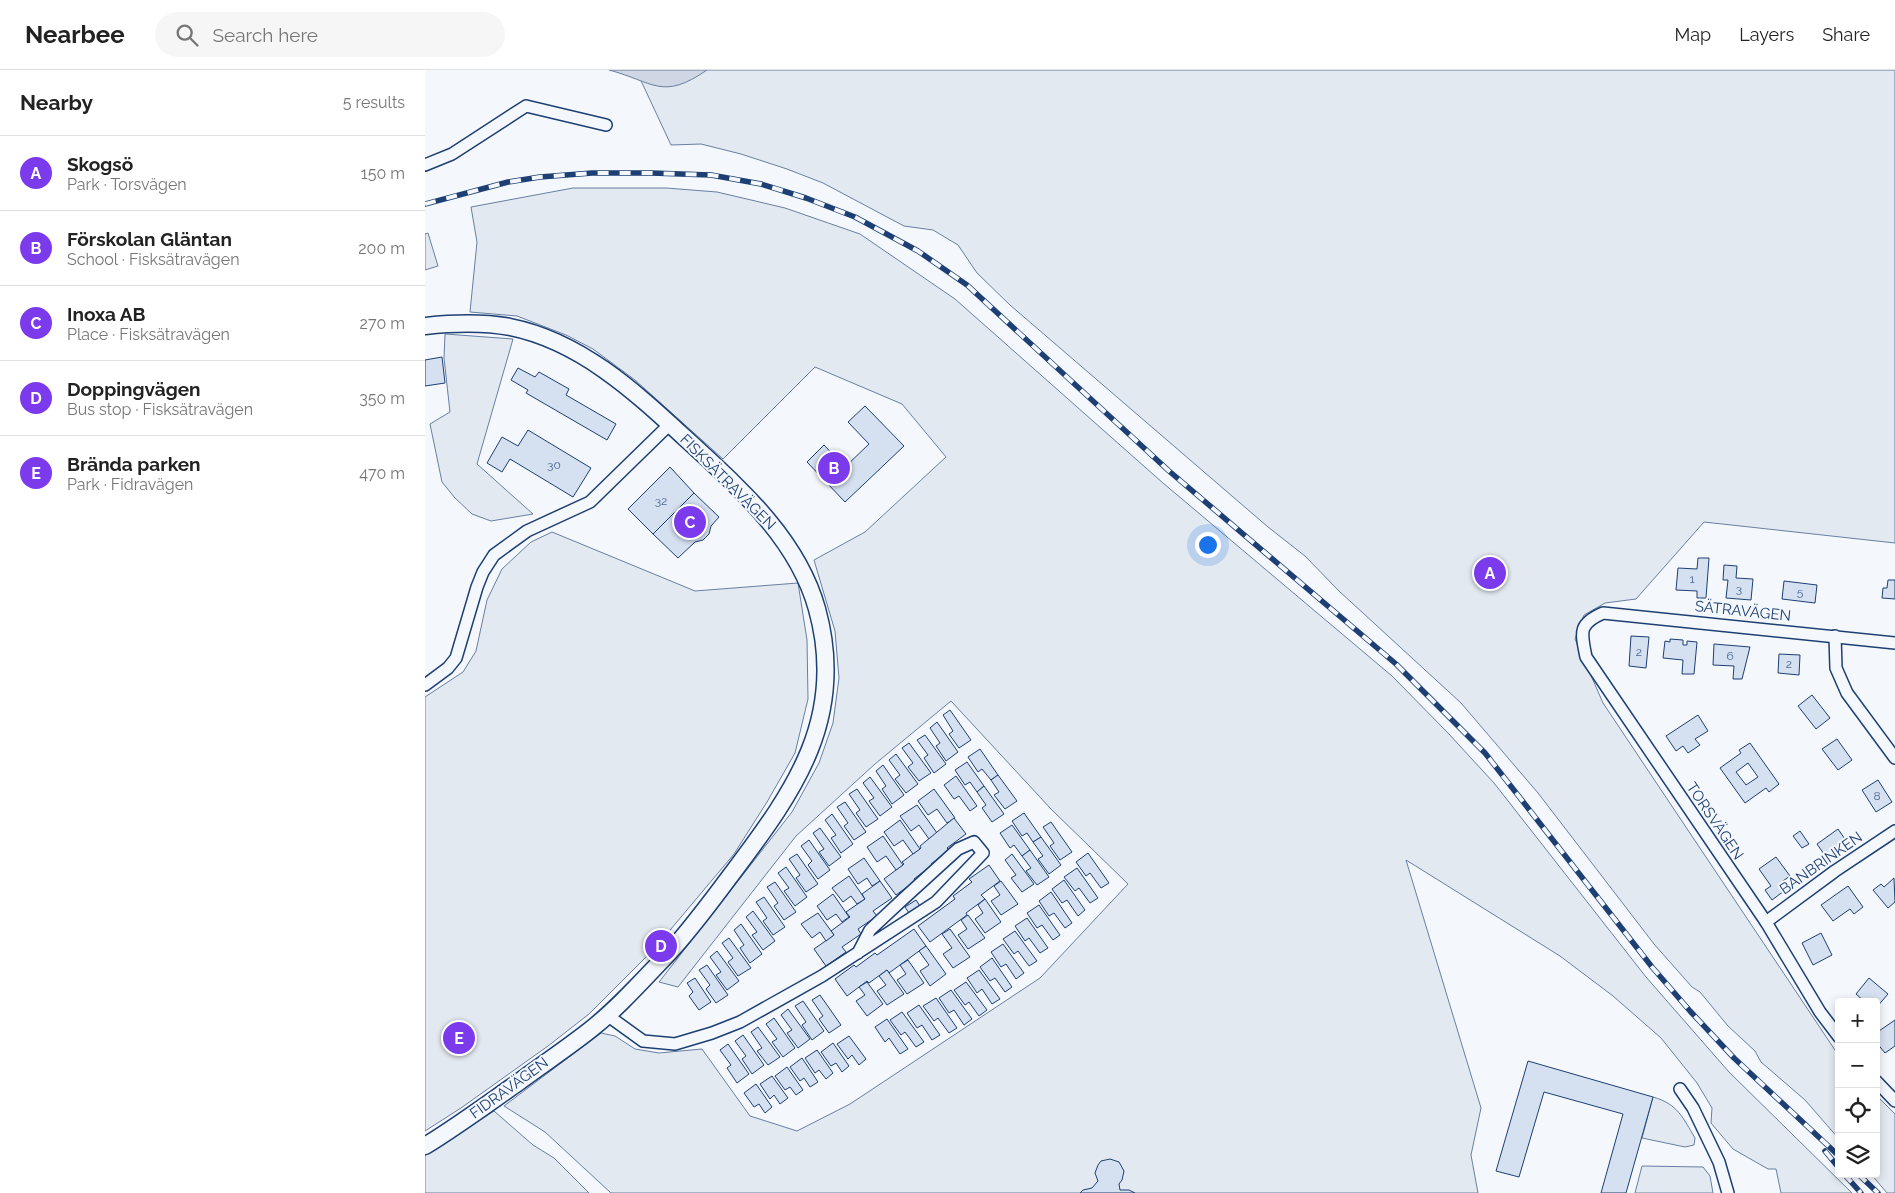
<!DOCTYPE html>
<meta charset="utf-8">
<style>
:root{--surface:#fff;--page:#f6f6f6;--text:#222;--muted:#767676;--line:#e0e0e0;--accent:#7c3aed}
body{margin:0;font-family:Raleway,sans-serif;background:var(--page);color:var(--text)}
.controls{position:absolute;right:15px;bottom:15px;display:grid;overflow:hidden;border-radius:5px;box-shadow:0 2px 8px #0003}
.controls button{width:45px;height:45px;display:grid;place-items:center;padding:0;border:0;border-bottom:1px solid var(--line);background:var(--surface);color:var(--text);font:25px sans-serif}
.you{position:absolute;left:782px;top:474px;width:18px;height:18px;margin:-12px;border:4px solid #fff;border-radius:50%;background:#1a73e8;box-shadow:0 0 0 8px #1a73e833}
.badge{display:grid;place-items:center;width:32px;height:32px;border-radius:50%;background:var(--accent);color:#fff;font-size:16px;font-weight:700}
.pin{position:absolute;translate:-50% -50%;border:2px solid #fff;box-shadow:0 1px 5px #0006}
.list{margin:0;padding:0;list-style:none}
h2{display:flex;justify-content:space-between;align-items:center;height:65px;margin:0;padding:0 20px;font-size:21px}
h2 small{font-size:16px;font-weight:400;color:var(--muted)}
.list li{display:grid;grid-template-columns:32px 1fr auto;gap:15px;align-items:center;box-sizing:border-box;height:75px;padding:0 20px;border-top:1px solid var(--line)}
.list b{display:block;font-size:19px;white-space:nowrap}
.list p{margin:0;font-size:16px;white-space:nowrap;color:var(--muted)}
.list em{font-size:16px;font-style:normal;color:var(--muted)}
.icon{flex:none;width:28px;height:28px;fill:none;stroke:currentColor;stroke-width:2;stroke-linecap:round;stroke-linejoin:round}
.map{position:relative;flex:none;width:1470px;height:1123px;overflow:hidden}
header{display:flex;align-items:center;gap:30px;box-sizing:border-box;height:70px;padding:0 25px;background:var(--surface);border-bottom:1px solid var(--line)}
header strong{font-size:24px}
nav{display:flex;gap:28px;margin-inline-start:auto;font-size:18px}
.search{width:350px;height:45px;background:var(--page);display:flex;align-items:center;gap:12px;box-sizing:border-box;padding:0 18px;border-radius:28px;color:var(--muted);font-size:19px}
main{display:flex}
aside{flex:1;background:var(--surface)}
.map>svg:first-child{display:block}
.green{fill:#e3e9f0;stroke:#687fa3}
.parking{fill:#e3e8f0;stroke:#687fa3}
.water{fill:#cfd7e4;stroke:#687fa3}
.building{fill:#d5e0f0;stroke:#1d3f73;fill-rule:evenodd}
.lines{fill:none;stroke-linecap:round;stroke-linejoin:round}
.street-casing{stroke:#1d3f73;stroke-width:14}
.secondary-casing{stroke:#1d3f73;stroke-width:19}
.street{stroke:#f4f7fb;stroke-width:11}
.secondary{stroke:#f4f7fb;stroke-width:16}
.rail-casing{stroke:#1d3f73;stroke-width:5.5}
.rail{stroke:#f4f7fb;stroke-width:4;stroke-dasharray:11;stroke-linecap:butt}
.labels{text-anchor:middle;dominant-baseline:central;stroke-width:4;stroke-linejoin:round;paint-order:stroke}
.number-label{font-size:12px;fill:#4b6792}
.street-label{font-size:15px;fill:#1d3f73;stroke:#f4f7fb}
</style>
<header>
<strong>Nearbee</strong>
<div class="search"><svg class="icon" aria-label="search" viewBox="0 0 24 24"><circle cx="10" cy="10" r="6"/><path d="M15 15l6 6"/></svg>Search here</div>
<nav><a>Map</a><a>Layers</a><a>Share</a></nav>
</header>
<main>
<aside>
<h2>Nearby<small>5 results</small></h2>
<ul class="list">
<li><span class="badge">A</span><div><b>Skogsö</b><p>Park · Torsvägen</p></div><em>150 m</em></li>
<li><span class="badge">B</span><div><b>Förskolan Gläntan</b><p>School · Fisksätravägen</p></div><em>200 m</em></li>
<li><span class="badge">C</span><div><b>Inoxa AB</b><p>Place · Fisksätravägen</p></div><em>270 m</em></li>
<li><span class="badge">D</span><div><b>Doppingvägen</b><p>Bus stop · Fisksätravägen</p></div><em>350 m</em></li>
<li><span class="badge">E</span><div><b>Brända parken</b><p>Park · Fidravägen</p></div><em>470 m</em></li>
</ul>
</aside>
<div class="map">
<svg width="1470" height="1123" viewBox="0 0 1470 1123">
<rect width="100%" height="100%" fill="#f4f7fb"/>
<g class="green">
<path d="M211,0H1470V473L1279,452L1211,529L1180,533L1159,545L1150,569L1178,633L1414,986V1069L1380,1030L1336,992L1330,981L1303,956L1275,922L1267,917L1229,874L1113,723L1036,633L914,521L880,486L843,457L585,235L552,203L533,175L508,160L479,156L398,113L362,99L316,84L276,74L246,75Z"/>
<path d="M148,118H241L292,122L360,138L435,164L530,229L738,413L967,606L1023,663L1069,713L1221,907L1304,1002L1427,1123H1356L1351,1099H1343L1308,1079L1286,1053L1287,1038L1272,1013L1236,968L1188,926L1135,886L981,790L1056,1038L1046,1085L1053,1123H186L120,1062L79,1036L176,963L190,966L210,979L234,983L277,979L325,1046L372,1061L425,1034L615,908L703,814L626,739L526,631L450,694L371,766L253,917L234,912L367,742L394,693L408,653L414,608L410,561L389,490L440,462L521,387L477,334L390,297L298,389L210,310L168,279L141,265L92,246L45,242L52,172L46,137Z"/>
<path d="M20,264L88,269L52,394L108,444L66,451L47,444L30,428L17,412L5,354L25,342L19,288Z"/>
<path d="M127,462L270,521L373,513L382,570L383,629L370,683L342,732L309,784L230,878L164,944L123,976L36,1038L0,1061V627L38,602L51,581L62,530L77,499L106,472Z"/>
<path d="M1451,1025L1470,1044V1123H1462L1446,1104H1451Z"/>
<path d="M1228,1027C1253,1034 1258,1048 1270,1068L1269,1075L1260,1077L1217,1068Z"/>
<path d="M69,1041L108,1075L129,1088L164,1123H0V1085Z"/>
<path d="M1217,1096L1278,1097L1285,1106L1288,1123H1210Z"/>
</g>
<path class="parking" d="M3,163L13,196L0,200V164Z"/>
<path class="water" d="M184,0H282C237,31 229,12 184,0Z"/>
<g class="building">
<path d="M17,287L20,313L0,316V290Z"/>
<path d="M93,298L110,307L114,302L144,319L141,325L191,354L182,370L101,323L103,320L86,310Z"/>
<path d="M440,336L479,376L420,432L382,392L399,375L420,397L444,374L423,352Z"/>
<path d="M103,360L166,398L148,427L85,389L77,402L62,393L77,367L93,376Z"/>
<path d="M245,397L269,423L228,464L203,439Z"/>
<path d="M269,423L294,447L286,456L284,464L278,470L270,472L253,488L228,464Z"/>
<path d="M1273,488H1284L1281,528H1272V521L1251,520L1253,498L1272,499Z"/>
<path d="M1299,495L1312,496L1311,508L1328,509L1326,530L1301,528L1303,510H1298Z"/>
<path d="M1463,510H1470V529L1457,528L1458,518H1462Z"/>
<path d="M1359,511L1392,515L1390,533L1357,529Z"/>
<path d="M1206,566L1224,567L1221,598L1204,596Z"/>
<path d="M1245,569L1258,570V575H1262V571L1272,572L1269,604H1257L1258,590L1238,588L1240,571L1245,572Z"/>
<path d="M1289,574L1325,577L1317,609H1308L1309,596L1288,595Z"/>
<path d="M1354,584L1375,585L1374,605L1353,603Z"/>
<path d="M1387,625L1405,648L1391,659L1373,636Z"/>
<path d="M525,640L546,670L534,678L524,664L528,661L518,645Z"/>
<path d="M1273,645L1283,661L1270,669L1275,675L1263,683L1258,676L1251,681L1241,666Z"/>
<path d="M512,652L533,682L521,691L511,676L515,673L505,658Z"/>
<path d="M500,665L521,694L509,703L499,688L503,685L492,670Z"/>
<path d="M1412,669L1427,690L1413,700L1397,679Z"/>
<path d="M484,673L506,703L494,711L483,697L488,693L477,678Z"/>
<path d="M1325,673L1354,714L1344,722L1341,718L1320,733L1295,698L1316,683L1314,680ZM1323,693L1333,707L1321,715L1311,702Z"/>
<path d="M555,679L573,705L566,710L557,699L553,702L543,687Z"/>
<path d="M471,684L493,714L481,723L470,709L475,705L464,690Z"/>
<path d="M542,692L559,716L552,722L545,712L540,715L530,700Z"/>
<path d="M458,695L479,725L467,734L457,719L461,716L451,701Z"/>
<path d="M573,705L592,731L580,739L569,725L574,722L566,710Z"/>
<path d="M531,706L552,736L545,741L534,726L529,729L519,715Z"/>
<path d="M445,707L467,737L455,746L444,731L449,728L438,713Z"/>
<path d="M1453,710L1467,732L1451,742L1437,720Z"/>
<path d="M559,716L579,744L567,752L557,738L561,735L552,722Z"/>
<path d="M432,719L453,749L441,757L431,743L435,740L424,724Z"/>
<path d="M509,719L530,748L522,753L512,739L503,745L493,731Z"/>
<path d="M420,732L441,762L429,770L419,756L423,753L412,737Z"/>
<path d="M492,735L512,763L504,769L494,755L486,761L475,746Z"/>
<path d="M599,743L616,767L608,772L602,763L597,766L587,751Z"/>
<path d="M407,744L428,774L416,783L406,768L411,765L400,750Z"/>
<path d="M529,748L541,764L522,778L524,780L506,794L507,795L489,809L490,811L471,825L459,809L479,794L477,792L496,778L495,776Z"/>
<path d="M475,750L495,779L488,784L478,770L469,776L459,762Z"/>
<path d="M626,752L647,782L635,790L625,776L629,773L618,757Z"/>
<path d="M587,755L605,780L597,786L589,775L585,778L575,763Z"/>
<path d="M395,758L416,787L404,796L394,782L399,779L388,763Z"/>
<path d="M1413,759L1422,772L1401,787L1392,774Z"/>
<path d="M1375,761L1384,774L1377,778L1368,766Z"/>
<path d="M458,766L478,795L471,800L461,786L452,792L442,777Z"/>
<path d="M616,767L636,795L624,804L613,789L618,786L608,772Z"/>
<path d="M384,770L405,800L393,809L383,795L387,791L376,776Z"/>
<path d="M605,780L624,807L612,815L601,801L606,798L597,786Z"/>
<path d="M663,783L684,813L676,818L665,803L661,806L651,792Z"/>
<path d="M372,784L393,814L381,822L371,808L375,805L364,789Z"/>
<path d="M587,784L609,814L597,822L586,808L591,805L580,790Z"/>
<path d="M1351,787L1365,806L1358,811L1363,818L1347,830L1340,820L1346,816L1334,799Z"/>
<path d="M439,788L455,811L447,816L442,808L433,814L423,799Z"/>
<path d="M564,795L575,811L556,825L560,829L541,843L542,845L505,872L493,856L530,829L528,826L547,812L544,809Z"/>
<path d="M361,797L382,827L370,836L359,821L364,818L353,803Z"/>
<path d="M652,798L673,828L665,833L654,818L650,821L639,807Z"/>
<path d="M424,806L440,829L432,834L426,826L418,832L407,818Z"/>
<path d="M1469,808L1470,832L1463,838L1448,820L1456,814L1459,817Z"/>
<path d="M639,810L660,840L653,846L642,830L637,833L627,819Z"/>
<path d="M455,811L467,828L448,841L452,846L433,859L436,864L417,877L421,882L401,896L389,879L409,865L406,861L425,847L421,842L440,829L437,824Z"/>
<path d="M576,811L593,834L576,845L566,831L575,825L569,816Z"/>
<path d="M350,812L371,842L359,850L349,836L353,833L342,817Z"/>
<path d="M1423,816L1438,837L1429,844L1425,839L1408,851L1396,835Z"/>
<path d="M626,822L647,853L640,858L629,843L624,846L614,831Z"/>
<path d="M408,824L424,847L417,852L411,844L402,850L392,836Z"/>
<path d="M339,827L360,857L348,865L338,851L342,848L331,832Z"/>
<path d="M560,829L576,852L560,863L550,849L558,843L553,835Z"/>
<path d="M491,830L495,836L484,843L480,837Z"/>
<path d="M614,835L635,865L628,870L617,855L612,858L602,843Z"/>
<path d="M328,841L350,871L338,880L327,865L332,862L321,847Z"/>
<path d="M393,843L409,865L401,871L395,862L387,868L376,854Z"/>
<path d="M543,845L560,868L543,879L533,865L542,859L536,850Z"/>
<path d="M602,848L623,878L615,883L604,868L600,871L590,856Z"/>
<path d="M316,854L337,884L325,893L315,878L319,875L309,860Z"/>
<path d="M489,859L501,876L464,903L462,900L444,913L442,911L422,926L410,909L429,895L431,897L450,883L452,885Z"/>
<path d="M525,859L545,887L528,898L518,884L527,878L517,864Z"/>
<path d="M590,861L612,891L604,896L593,881L589,884L578,869Z"/>
<path d="M1396,863L1407,885L1388,895L1377,873Z"/>
<path d="M304,868L326,898L313,906L303,892L308,888L297,873Z"/>
<path d="M578,874L599,903L591,909L581,894L576,897L566,882Z"/>
<path d="M501,876L521,904L505,916L495,901L504,895L494,881Z"/>
<path d="M292,881L314,911L302,920L291,905L296,902L285,887Z"/>
<path d="M567,888L587,917L580,922L570,908L565,911L555,897Z"/>
<path d="M483,890L499,913L482,924L472,910L481,904L475,895Z"/>
<path d="M282,895L303,925L291,933L281,919L285,915L274,900Z"/>
<path d="M462,900L479,924L462,935L452,921L461,915L454,906Z"/>
<path d="M554,900L575,929L567,934L557,919L552,923L542,908Z"/>
<path d="M270,908L286,932L274,940L264,926L268,922L262,913Z"/>
<path d="M1444,908L1463,924L1451,938V932H1440L1431,924Z"/>
<path d="M442,912L458,934L442,946L431,931L440,925L434,917Z"/>
<path d="M541,912L562,940L554,946L544,932L540,935L529,920Z"/>
<path d="M526,920L547,949L539,955L529,940L524,943L514,928Z"/>
<path d="M395,925L416,955L404,963L394,949L398,946L387,930Z"/>
<path d="M511,928L532,958L524,963L513,948L509,951L498,936Z"/>
<path d="M378,931L399,961L387,970L377,955L381,952L370,936Z"/>
<path d="M494,935L515,965L507,970L497,955L492,958L482,943Z"/>
<path d="M363,939L385,969L373,978L362,963L367,960L356,945Z"/>
<path d="M477,942L499,972L491,977L480,962L476,965L465,950Z"/>
<path d="M349,948L370,978L358,987L347,972L352,969L341,954Z"/>
<path d="M462,949L483,979L475,984L464,968L460,972L450,957Z"/>
<path d="M1470,950V976L1460,983L1451,972V963Z"/>
<path d="M333,957L355,987L343,995L332,981L337,978L326,962Z"/>
<path d="M318,965L339,995L327,1004L317,989L321,986L310,971Z"/>
<path d="M424,966L441,989L434,995L427,985L423,989L412,974Z"/>
<path d="M408,973L424,996L417,1002L411,993L406,996L396,982Z"/>
<path d="M303,974L324,1004L312,1013L302,998L306,995L295,980Z"/>
<path d="M392,980L408,1003L401,1009L394,1000L390,1003L380,988Z"/>
<path d="M377,988L393,1012L385,1017L379,1008L375,1011L365,997Z"/>
<path d="M1103,991L1228,1027L1201,1123H1176L1198,1044L1119,1022L1094,1107L1071,1101Z"/>
<path d="M362,997L378,1020L371,1025L365,1017L360,1020L350,1006Z"/>
<path d="M347,1006L363,1028L355,1034L349,1025L345,1029L335,1014Z"/>
<path d="M331,1014L347,1037L340,1043L334,1034L329,1037L319,1023Z"/>
<path d="M685,1089L694,1092L699,1101L697,1110L694,1114L695,1120H704L710,1123H655L658,1120L667,1118L673,1111L670,1103L673,1095L676,1091Z"/>
</g>
<g class="lines">
<g class="street-casing">
<g id="street">
<path d="M0,95L27,84L101,36L181,55"/>
<path d="M1410,566L1411,598L1422,623L1470,688"/>
<path d="M0,615L23,598L31,588L52,517L58,502L69,485L102,461L165,432L245,354"/>
<path d="M1341,852L1410,801L1470,761"/>
<path d="M182,945L218,971L250,974L287,963L315,952L397,906L511,832L558,783L549,772L533,779L476,831L445,860L433,883"/>
<path d="M1414,967L1395,942L1341,852L1161,587C1156,562 1153,554 1178,543L1470,573"/>
<path d="M1451,1011L1470,1031"/>
<path d="M1255,1019L1268,1038L1294,1092L1303,1123"/>
</g>
</g>
<g class="secondary-casing">
<path id="secondary" d="M0,256C28,253 58,252 85,257C155,271 209,321 259,367C312,416 372,467 392,539C422,647 370,720 309,801C287,830 265,861 240,887C216,912 192,939 165,960C141,979 115,996 91,1014C61,1035 31,1057 0,1076"/>
</g>
<use href="#street" class="street"/>
<use href="#secondary" class="secondary"/>
<g class="rail-casing">
<g id="rail">
<path d="M0,134L83,112L115,107L167,103H226L286,105L336,114L381,128L430,147L493,181L542,215L744,401L971,594L1060,683L1227,897L1265,941L1309,988L1414,1086"/>
<path d="M1400,1081L1414,1098"/>
<path d="M1419,1104L1436,1123"/>
<path d="M1433,1104L1453,1123"/>
</g>
</g>
<use href="#rail" class="rail"/>
</g>
<g class="labels">
<g class="number-label">
<text x="129" y="395">30</text>
<text x="236" y="431">32</text>
<text x="1267" y="509">1</text>
<text x="1314" y="519">3</text>
<text x="1375" y="522">5</text>
<text x="1214" y="582">2</text>
<text x="1305" y="586">6</text>
<text x="1364" y="594">2</text>
<text x="1452" y="726">8</text>
</g>
<g class="street-label">
<text transform="translate(303 412) rotate(45)">FISKSÄTRAVÄGEN</text>
<text transform="translate(1318 541) rotate(6)">SÄTRAVÄGEN</text>
<text transform="translate(1290 751) rotate(56)">TORSVÄGEN</text>
<text transform="translate(1396 793) rotate(-35)">BANBRINKEN</text>
<text transform="translate(84 1018) rotate(-36)">FIDRAVÄGEN</text>
</g>
</g>
</svg>
<div class="controls">
<button>+</button>
<button>−</button>
<button><svg class="icon" aria-label="locate" viewBox="0 0 24 24"><circle cx="12" cy="12" r="6"/><path d="M12 2v4M12 18v4M2 12h4M18 12h4"/></svg></button>
<button><svg class="icon" aria-label="layers" viewBox="0 0 24 24"><path d="M12 4l9 5-9 5-9-5zM3 14l9 5 9-5"/></svg></button>
</div>
<div class="you"></div>
<div class="pin badge" style="left:1065px;top:503px">A</div>
<div class="pin badge" style="left:409px;top:398px">B</div>
<div class="pin badge" style="left:265px;top:452px">C</div>
<div class="pin badge" style="left:236px;top:876px">D</div>
<div class="pin badge" style="left:34px;top:968px">E</div>
</div>
</main>
